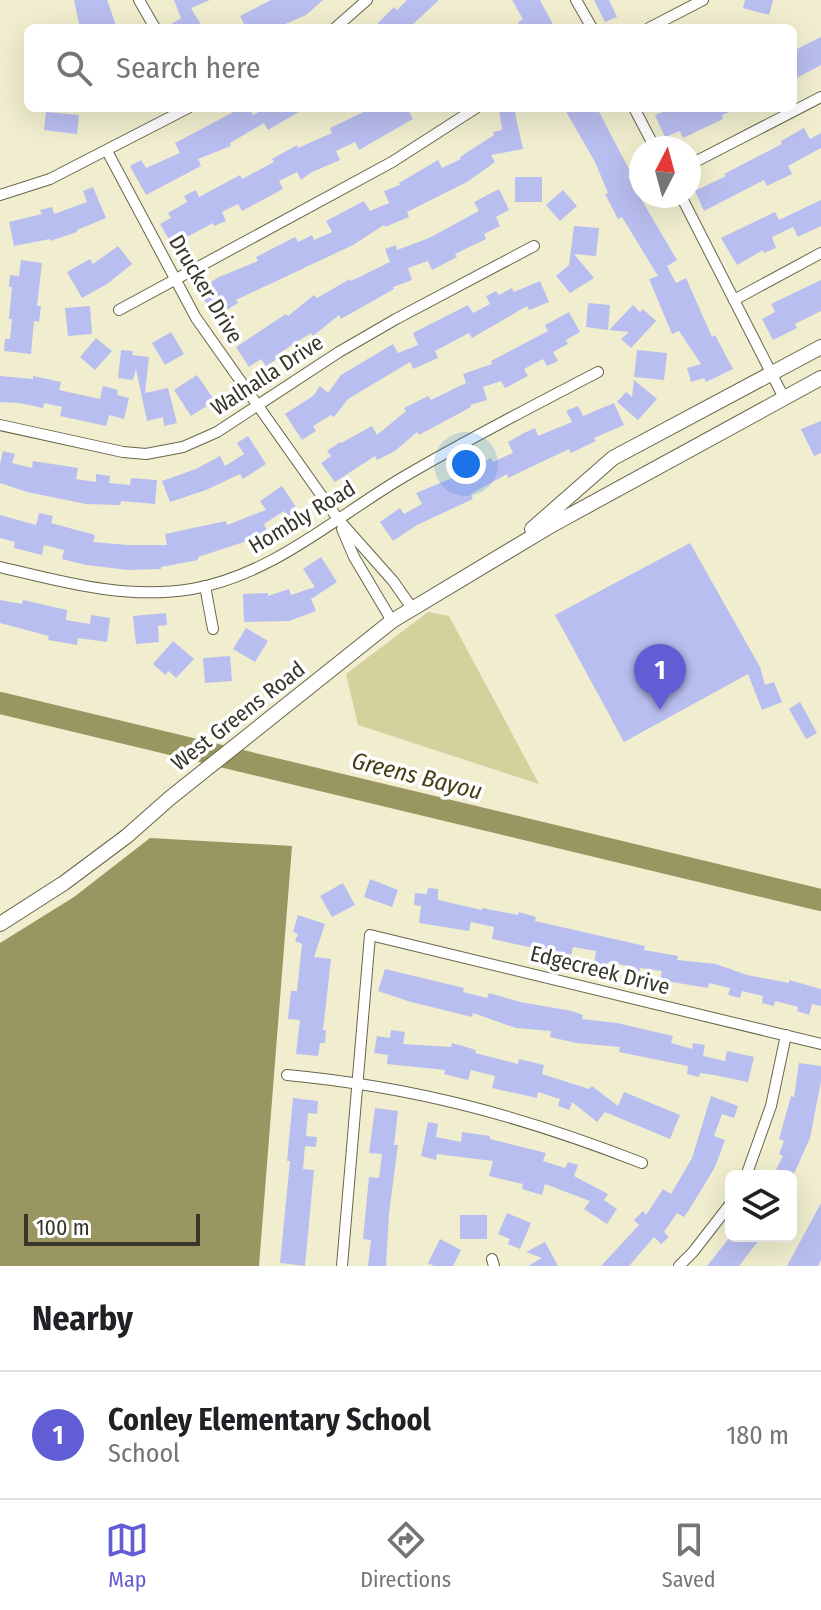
<!DOCTYPE html>
<style>
:root{--surface:#fff;--page:#f6f6f6;--text:#202124;--muted:#757577;--line:#e0e0e0;--accent:#615dd5}
body{margin:0;font-family:"Fira Sans Condensed",sans-serif;background:var(--page);color:var(--text)}
.controls{position:absolute;right:24px;bottom:24px;display:grid;overflow:hidden;border-radius:12px;box-shadow:0 8px 32px #0002}
.controls button{width:72px;height:72px;display:grid;place-items:center;padding:0;border:0;border-bottom:2px solid var(--line);background:var(--surface);color:var(--text);font:40px sans-serif}
.compass{position:absolute;left:629px;top:136px;width:72px;height:72px;border-radius:50%;background:var(--surface);box-shadow:0 8px 32px #0002;rotate:6deg}
.scale{position:absolute;left:24px;bottom:20px;width:176px;box-sizing:border-box;padding-left:8px;border:4px solid #373629;border-top:0;font-size:22px;line-height:28px;white-space:nowrap;color:#373629;-webkit-text-stroke:6px #fff;paint-order:stroke}
.you{position:absolute;left:466px;top:464px;width:28px;height:28px;margin:-20px;border:6px solid #fff;border-radius:50%;background:#1a73e8;box-shadow:0 0 0 12px #1a73e833}
.badge{display:grid;place-items:center;width:52px;height:52px;border-radius:50%;background:var(--accent);color:#fff;font-size:26px;font-weight:700}
.pin{position:absolute;translate:-50% -66px;filter:drop-shadow(0 2px 4px #0008)}
.pin::after{content:'';position:absolute;top:42px;width:28px;height:24px;background:inherit;clip-path:polygon(0 0,100% 0,50% 100%)}
.list{margin:0;padding:0;list-style:none}
h2{display:flex;justify-content:space-between;align-items:center;height:104px;margin:0;padding:0 32px;font-size:34px}
h2 small{font-size:26px;font-weight:400;color:var(--muted)}
.list li{display:grid;grid-template-columns:52px 1fr auto;gap:24px;align-items:center;box-sizing:border-box;height:128px;padding:0 32px;border-top:2px solid var(--line)}
.list b{display:block;font-size:30px;white-space:nowrap}
.list p{margin:0;font-size:26px;white-space:nowrap;color:var(--muted)}
.list em{font-size:26px;font-style:normal;color:var(--muted)}
.icon{flex:none;width:44px;height:44px;fill:none;stroke:currentColor;stroke-width:2;stroke-linecap:round;stroke-linejoin:round}
.map{position:relative;flex:none;width:821px;height:1266px;overflow:hidden}
.search{position:absolute;background:var(--surface);box-shadow:0 8px 32px #0002;left:24px;right:24px;top:24px;height:88px;display:flex;align-items:center;gap:20px;box-sizing:border-box;padding:0 28px;border-radius:12px;color:var(--muted);font-size:30px}
.sheet{height:232px;background:var(--surface)}
nav{display:flex;justify-content:space-around;align-items:center;box-sizing:border-box;height:112px;border-top:2px solid var(--line);background:var(--surface);font-size:22px;color:var(--muted)}
nav a{display:grid;justify-items:center;gap:4px}
nav .on{color:var(--accent)}
.map>svg:first-child{display:block}
.green{fill:#d5d19c}
.water{fill:#9a9662}
.lines{fill:none;stroke-linecap:round;stroke-linejoin:round}
.river{stroke:#9a9662;stroke-width:22}
.building{fill:#b9bef0}
.street-casing{stroke:#68664a;stroke-width:12}
.secondary-casing{stroke:#68664a;stroke-width:16}
.street{stroke:#fff;stroke-width:10}
.secondary{stroke:#fff;stroke-width:14}
.labels{text-anchor:middle;dominant-baseline:central;stroke-width:7;stroke-linejoin:round;paint-order:stroke}
.street-label{font-size:22px;fill:#373629;stroke:#fff}
.water-label{font-size:24px;font-style:italic;fill:#444016;stroke:#fff}
</style>
<div class="map">
<svg width="821" height="1266" viewBox="0 0 821 1266">
<rect width="100%" height="100%" fill="#f0eece"/>
<path class="green" d="M428,612L449,616L539,784L358,725L346,674Z"/>
<path class="water" d="M150,838L292,846L259,1266H0V943L74,897Z"/>
<g class="lines">
<path class="river" d="M0,703L821,900"/>
</g>
<g class="building">
<path d="M74,0H107L117,28H80Z"/>
<path d="M174,0H210L191,8L203,28H165L181,18Z"/>
<path d="M271,0H323L306,15L276,28H246L240,16Z"/>
<path d="M407,0H439L409,28H373L394,7L397,10Z"/>
<path d="M512,0H540L555,28H521L518,22L523,19Z"/>
<path d="M594,0H609L617,17L605,22Z"/>
<path d="M745,0H773L769,15L743,8Z"/>
<path d="M821,37V65L793,80V51Z"/>
<path d="M241,108H249L253,115L266,108H305L268,130L264,123L230,143L231,146L198,159L201,166L146,195L130,166L141,160L146,168L180,153L175,143Z"/>
<path d="M372,108H407L413,119L359,150L355,142L336,151L340,160L312,172L301,180L297,172L279,181L283,189L242,211L238,204L222,212L226,221L214,226L213,223L172,245L160,224L171,218L168,213L187,202L184,196L196,190L199,197L240,175L242,179L274,162L272,159L297,145L298,148L332,133L330,128Z"/>
<path d="M499,108H514L523,149L491,155L495,162L467,182L407,212L409,217L385,227L384,225L353,245L236,300L238,303L215,317L198,290L219,277L258,261L256,257L295,237L298,242L312,235L314,240L332,232L326,221L364,201L370,211L389,203L384,191L400,185L399,183L438,160L442,168L461,159L460,157L494,135L493,132L502,130Z"/>
<path d="M564,108H597L632,175L628,177L677,260L667,266L676,283L686,278L712,337L715,335L733,369L706,382L704,378L691,382L687,368L701,364L679,331L672,334L649,279L658,276L622,217L618,219L605,194L608,193L595,162Z"/>
<path d="M672,108H738V109L722,115L723,119L683,138L680,131L665,137L655,115Z"/>
<path d="M46,112L79,115L77,134L44,130Z"/>
<path d="M804,128L810,139L821,133V148L788,166L792,174L767,186L764,180L704,211L695,191L726,176L724,174L782,144L781,141Z"/>
<rect x="515" y="177" width="27" height="25"/>
<path d="M93,187L106,218L77,230V232L50,241V239L14,246L9,222L42,214L40,210L52,207L54,214L87,202L83,191Z"/>
<path d="M499,189L509,210L496,217L500,226L484,234L486,239L455,254L457,257L432,270L428,261L408,268L412,280L393,287L394,289L341,319L339,315L313,336L311,333L275,356L277,359L266,366L261,359L249,367L236,347L286,314L288,316L314,295L317,298L350,279L351,281L390,262L385,249L396,245L397,250L429,238L479,211L474,202Z"/>
<path d="M563,190L577,206L560,221L546,205Z"/>
<path d="M821,200V226L798,237L793,227L772,237L776,248L764,253L763,250L737,265L721,238L775,212L779,220Z"/>
<path d="M574,226L599,228L596,256L574,254L594,278L570,293L556,276L569,265Z"/>
<path d="M118,246L132,264L107,284L82,298L67,272L90,259L93,264Z"/>
<path d="M21,260L42,263L37,306H41L39,322L34,321L31,354L4,351L5,339H10L12,319H9L12,287H9L10,275L19,276Z"/>
<path d="M821,280V311L795,324L797,328L773,340L762,319L775,312L771,304Z"/>
<path d="M540,281L549,302L529,310L527,306L472,338L469,333L435,351L438,358L413,369L410,362L348,399L334,417L331,415L313,426L316,431L302,440L285,414L313,396L320,386L328,393L341,375L393,344L398,353L418,345L413,333L468,305L473,313L490,304L486,296L496,291L499,295L512,288L514,292Z"/>
<path d="M588,303L610,305L608,330L586,327Z"/>
<path d="M633,305L640,312L643,309L656,321L631,348L621,339L629,332L609,330Z"/>
<path d="M90,306L92,334L68,336L65,308Z"/>
<path d="M569,312L580,332L566,340L568,344L553,352L558,361L547,366L543,359L524,369L528,376L505,388L501,381L483,387L487,400L470,405L471,407L419,435L417,432L395,451L377,460L375,456L335,482L321,463L331,456L327,451L340,442L341,443L372,426L377,435L406,411L404,408L428,396L431,400L466,383L463,374L492,364L491,361L548,331L545,325Z"/>
<path d="M171,332L184,354L165,365L152,343Z"/>
<path d="M96,338L112,351L95,370L80,357Z"/>
<path d="M121,350L133,351L132,355L149,357L145,393L168,388L177,423L164,426L163,417L147,421L136,369L133,380L118,378Z"/>
<path d="M637,350L667,353L664,380L634,377Z"/>
<path d="M197,375L215,401L191,416L174,390Z"/>
<path d="M0,376L33,379V376L61,382L59,390L100,399L103,386L118,390L117,395L129,398L124,419L109,415L106,426L60,416L62,407L44,403L43,408L19,403L0,402Z"/>
<path d="M634,380L657,399L638,420L617,402L626,392L632,397Z"/>
<path d="M614,403L624,425L594,438L596,441L571,453L569,449L508,478L507,474L471,494L473,499L417,525L393,541L380,522L400,508L404,514L422,504L416,493L467,472L464,466L475,460L478,465L491,458L493,462L513,453L508,442L524,433L535,428L538,436L572,422L566,411L578,406L583,416Z"/>
<path d="M821,421V453L814,456L801,429Z"/>
<path d="M248,436L266,464L243,479L240,474L206,490L170,502L162,481L196,469L220,456L225,466L244,454L237,443Z"/>
<path d="M3,451L15,454L12,463L32,468L33,461L78,468L76,479L96,482V474L110,476L109,483L130,485L131,478L157,480L155,504L121,501L120,505L86,504L27,492L0,483V464Z"/>
<path d="M282,486L298,510L288,517L284,511L264,524L268,534L198,557V560L161,567V569L129,570L86,565L62,559L64,550L44,545L42,555L14,548L15,542L0,538V515L36,525L39,513L53,516L51,523L95,535L93,542L127,545H167L165,534L226,521L227,525L266,510L260,501Z"/>
<path d="M690,543L760,667L765,685L774,682L782,702L762,710L748,674L624,742L555,615Z"/>
<path d="M321,557L337,582L311,599L316,611L289,621L244,622L243,594L268,593V596L289,589L291,595L315,587L303,569Z"/>
<path d="M0,600L22,604L23,600L67,610L66,620L90,624L91,615L110,618L107,642L78,638L77,645L48,640L49,636L0,623Z"/>
<path d="M166,613L167,625L158,626L159,642L136,644L133,616Z"/>
<path d="M246,628L268,641L255,662L233,649Z"/>
<path d="M173,641L194,659L176,678L169,671L165,675L153,664Z"/>
<path d="M230,656L232,681L205,683L203,658Z"/>
<path d="M800,702L817,733L806,739L789,709Z"/>
<path d="M370,879L398,890L392,907L364,897Z"/>
<path d="M343,883L355,905L332,917L320,896Z"/>
<path d="M428,888L438,889V900L482,910V908L518,915L519,912L536,917L535,921L645,946L644,950L678,956L677,960L716,964L747,975L789,983V980L821,989V1006L812,1004L809,1015L797,1011L798,1007L775,1001L774,1006L762,1003L763,996L742,991L740,998L728,995L730,988L709,983L708,988L660,980L662,971L640,968L639,973L628,971V966L608,962L607,966L594,964L596,951L573,947L571,956L492,939L494,927L471,922L469,931L419,923L421,906L414,905L415,893L427,894Z"/>
<path d="M298,915L325,924L314,957L331,959L323,1030H326L325,1043H320L318,1056L296,1054L300,1020L288,1019L291,991H297L302,944L295,941L298,934L293,932Z"/>
<path d="M385,969L464,988L463,992L487,998L489,993L520,1002L572,1011L583,1015L582,1019L617,1023L673,1036L671,1043L692,1049L693,1043L705,1045L703,1056L725,1061L727,1051L754,1057L748,1082L714,1075L700,1073L699,1077L687,1074L688,1066L619,1052L620,1047L576,1043L550,1037L551,1031L516,1028L473,1013L472,1017L411,1002L378,991Z"/>
<path d="M391,1030L405,1032L403,1044L451,1047L452,1043L476,1050L475,1053L518,1064L519,1059L544,1065L542,1074L589,1089L592,1086L618,1106L624,1092L680,1115L670,1139L605,1112L597,1122L572,1102L569,1110L558,1106L560,1099L538,1092L537,1098L492,1088L495,1076L471,1070L468,1080L444,1074L445,1070L387,1064L388,1055L374,1053L377,1036L390,1038Z"/>
<path d="M799,1063L821,1066V1081L810,1138L793,1176H773L783,1156L779,1154L784,1141L779,1139L791,1096L794,1097Z"/>
<path d="M711,1096L738,1106L734,1118L722,1114L714,1136L725,1140L715,1167L689,1210L684,1217L677,1213L664,1232L669,1237L661,1244L654,1237L629,1266H601L639,1225L634,1220L643,1211L646,1215L663,1189L671,1194L692,1158Z"/>
<path d="M293,1098L318,1101L317,1114L308,1113L306,1136L317,1137L316,1147L305,1146L303,1169L314,1170L305,1266L280,1263L290,1161H287Z"/>
<path d="M375,1108L398,1111L394,1145H398L389,1213L386,1266H368L371,1240L363,1239L369,1177L379,1178L382,1154L369,1153Z"/>
<path d="M428,1122L438,1124L436,1137L461,1142L462,1132L490,1136V1139L546,1153L543,1161L565,1168L568,1162L578,1165L574,1176L608,1194L604,1200L617,1209L607,1224L584,1209L590,1201L545,1184L542,1195L522,1189L523,1184L489,1176L493,1161L437,1154L436,1160L421,1156Z"/>
<path d="M821,1203V1260L818,1266H787Z"/>
<path d="M507,1213L531,1223L520,1249L508,1244L510,1239L498,1234Z"/>
<rect x="460" y="1215" width="27" height="24"/>
<path d="M731,1236H762L739,1266H707Z"/>
<path d="M440,1239L461,1250L453,1266H434L428,1263Z"/>
<path d="M545,1242L558,1266H528L542,1258L526,1252Z"/>
</g>
<g class="lines">
<g class="street-casing">
<g id="street">
<path d="M139,0L155,28"/>
<path d="M576,0L592,28"/>
<path d="M335,28L367,0"/>
<path d="M649,28L703,0"/>
<path d="M634,108L655,148"/>
<path d="M107,151L196,318L338,519L393,581L412,608"/>
<path d="M689,165L821,97"/>
<path d="M0,195L50,179L188,108"/>
<path d="M681,196L784,398"/>
<path d="M734,300L821,253"/>
<path d="M119,310L392,162L476,108"/>
<path d="M0,425L123,452L146,454L183,447L217,432L339,352L396,319L534,246"/>
<path d="M342,529L354,557L392,621"/>
<path d="M0,567C63,582 126,600 192,589C271,575 332,520 400,479C464,441 531,407 598,372"/>
<path d="M205,586L213,629"/>
<path d="M287,1075C415,1087 522,1116 642,1163"/>
<path d="M746,1176L771,1106L786,1035"/>
<path d="M492,1259L494,1266"/>
<path d="M342,1266L370,935L821,1044"/>
<path d="M679,1266L693,1252L731,1203"/>
</g>
</g>
<g class="secondary-casing">
<g id="secondary">
<path d="M532,529L613,458L821,347"/>
<path d="M0,924L64,883L127,836L170,798L392,621L552,525L821,378"/>
</g>
</g>
<use href="#street" class="street"/>
<use href="#secondary" class="secondary"/>
</g>
<g class="labels">
<g class="street-label">
<text transform="translate(206 289) rotate(59)">Drucker Drive</text>
<text transform="translate(267 375) rotate(-33)">Walhalla Drive</text>
<text transform="translate(302 517) rotate(-31)">Hombly Road</text>
<text transform="translate(238 716) rotate(-38)">West Greens Road</text>
<text transform="translate(600 970) rotate(14)">Edgecreek Drive</text>
</g>
<g class="water-label">
<text transform="translate(417 776) rotate(14)">Greens Bayou</text>
</g>
</g>
</svg>
<div class="controls">
<button><svg class="icon" aria-label="layers" viewBox="0 0 24 24"><path d="M12 4l9 5-9 5-9-5zM3 14l9 5 9-5"/></svg></button>
</div>
<svg class="compass" viewBox="-18 -18 36 36"><path d="M0-13l5 13h-10z" fill="#e53935"/><path d="M0 13l5-13h-10z" fill="#757577"/></svg>
<div class="scale">100 m</div>
<div class="you"></div>
<div class="pin badge" style="left:660px;top:710px">1</div>
<div class="search"><svg class="icon" aria-label="search" viewBox="0 0 24 24"><circle cx="10" cy="10" r="6"/><path d="M15 15l6 6"/></svg>Search here</div>
</div>
<section class="sheet">
<h2>Nearby<small></small></h2>
<ul class="list">
<li><span class="badge">1</span><div><b>Conley Elementary School</b><p>School</p></div><em>180 m</em></li>
</ul>
</section>
<nav>
<a class="on"><svg class="icon" aria-label="map" viewBox="0 0 24 24"><path d="M3 6l6-2 6 2 6-2v14l-6 2-6-2-6 2zM9 4v14M15 6v14"/></svg>Map</a>
<a><svg class="icon" aria-label="directions" viewBox="0 0 24 24"><path d="M12 3l9 9-9 9-9-9zM9 14v-3h6M13 9l2 2-2 2"/></svg>Directions</a>
<a><svg class="icon" aria-label="saved" viewBox="0 0 24 24"><path d="M7 4h10v16l-5-4-5 4z"/></svg>Saved</a>
</nav>
